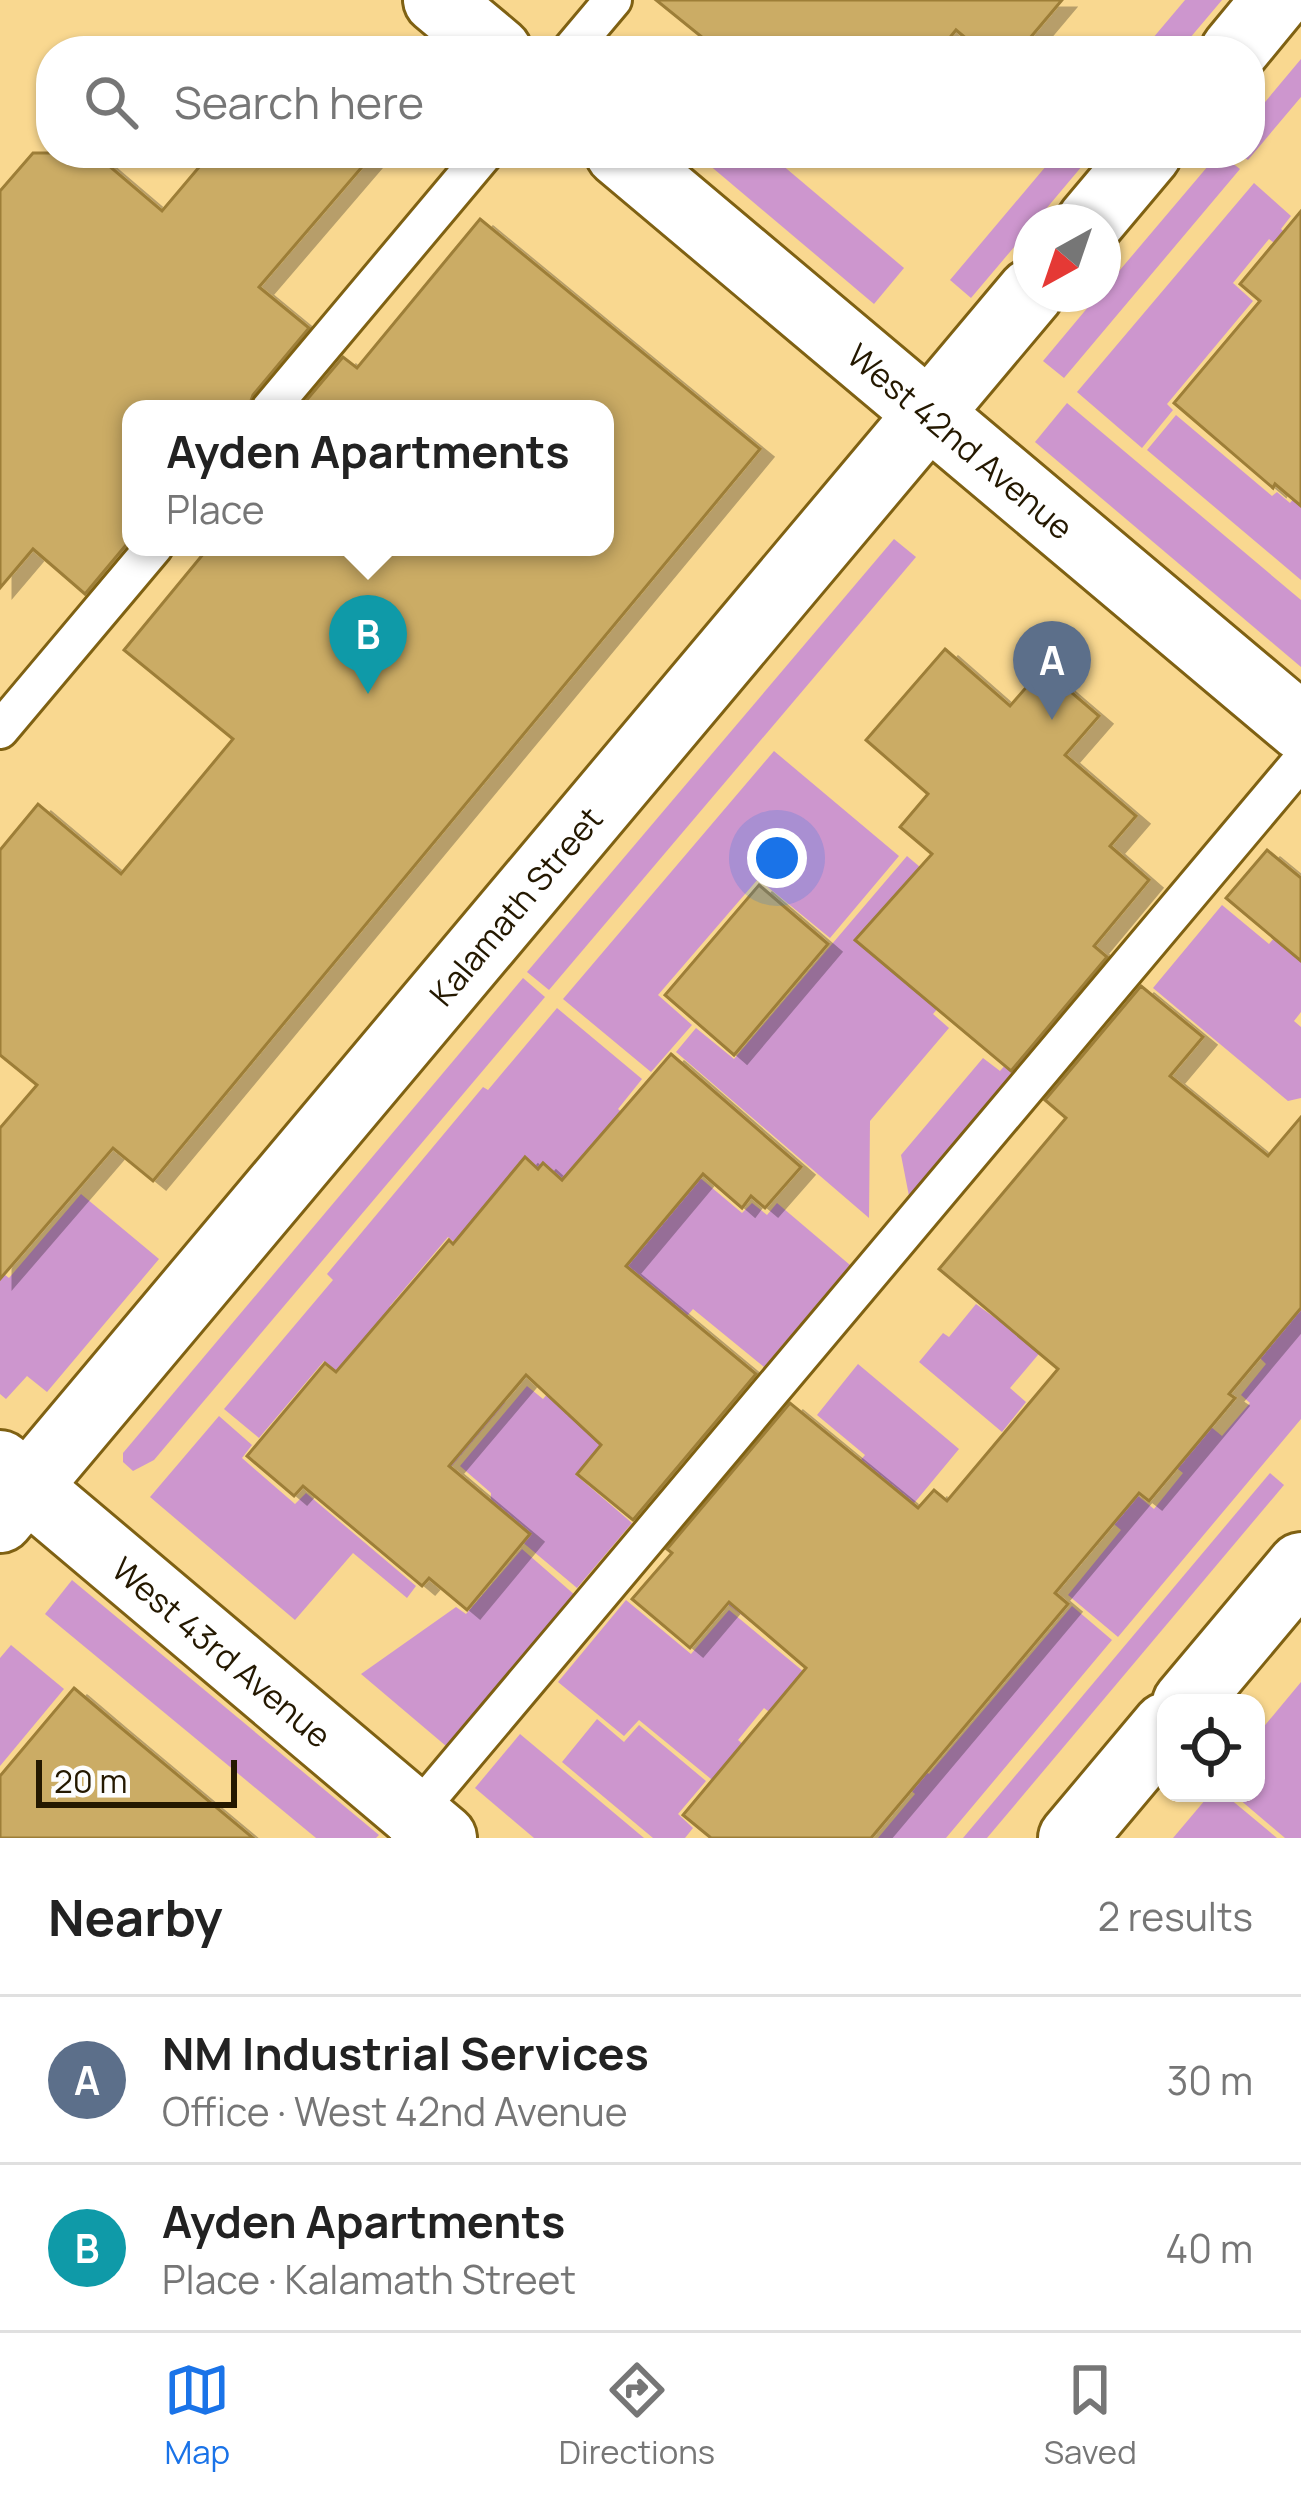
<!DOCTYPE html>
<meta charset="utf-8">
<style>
:root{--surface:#fff;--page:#f6f6f6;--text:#222;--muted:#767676;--line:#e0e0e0;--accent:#1a73e8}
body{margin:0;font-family:Manrope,sans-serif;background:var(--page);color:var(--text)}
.controls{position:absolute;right:36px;bottom:36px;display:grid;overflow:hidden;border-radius:24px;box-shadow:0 3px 9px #0004}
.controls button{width:108px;height:108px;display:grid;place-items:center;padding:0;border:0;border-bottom:3px solid var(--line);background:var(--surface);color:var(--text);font:60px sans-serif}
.compass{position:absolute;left:1013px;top:204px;width:108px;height:108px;border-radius:50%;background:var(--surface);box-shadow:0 3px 9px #0004;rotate:220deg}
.scale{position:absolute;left:36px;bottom:30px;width:201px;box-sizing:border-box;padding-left:12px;border:6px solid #241800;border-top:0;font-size:33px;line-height:42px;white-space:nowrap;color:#241800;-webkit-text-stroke:9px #fdfdfd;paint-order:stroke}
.you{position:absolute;left:777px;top:858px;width:42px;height:42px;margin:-30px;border:9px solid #fff;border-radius:50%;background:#1a73e8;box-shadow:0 0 0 18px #1a73e833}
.badge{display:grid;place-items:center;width:78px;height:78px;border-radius:50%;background:var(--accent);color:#fff;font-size:39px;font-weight:700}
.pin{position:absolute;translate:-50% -99px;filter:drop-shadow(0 3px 6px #0008)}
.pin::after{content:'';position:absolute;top:63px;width:42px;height:36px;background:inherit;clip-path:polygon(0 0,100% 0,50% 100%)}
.popup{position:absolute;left:122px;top:400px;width:492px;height:156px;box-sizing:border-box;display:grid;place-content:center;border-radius:24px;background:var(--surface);filter:drop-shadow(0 3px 9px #0005);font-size:39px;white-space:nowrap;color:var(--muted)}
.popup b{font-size:45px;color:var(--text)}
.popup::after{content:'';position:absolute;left:50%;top:100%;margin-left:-24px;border:24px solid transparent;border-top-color:var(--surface)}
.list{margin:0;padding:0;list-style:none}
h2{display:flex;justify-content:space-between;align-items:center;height:156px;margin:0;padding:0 48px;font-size:51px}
h2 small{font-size:39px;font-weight:400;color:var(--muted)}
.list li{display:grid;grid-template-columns:78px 1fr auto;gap:36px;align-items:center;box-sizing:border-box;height:168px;padding:0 48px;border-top:3px solid var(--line)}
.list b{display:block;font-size:45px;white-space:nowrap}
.list p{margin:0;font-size:39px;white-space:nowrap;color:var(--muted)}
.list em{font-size:39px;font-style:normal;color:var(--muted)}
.icon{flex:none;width:66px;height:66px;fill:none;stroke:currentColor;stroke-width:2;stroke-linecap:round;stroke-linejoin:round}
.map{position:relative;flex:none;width:1301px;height:1838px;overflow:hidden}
.search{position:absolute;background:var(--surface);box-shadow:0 3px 9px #0004;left:36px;right:36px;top:36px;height:132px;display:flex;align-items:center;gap:30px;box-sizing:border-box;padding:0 42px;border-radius:48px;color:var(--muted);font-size:45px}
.sheet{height:492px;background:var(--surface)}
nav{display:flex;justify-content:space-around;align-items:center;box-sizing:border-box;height:168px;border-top:3px solid var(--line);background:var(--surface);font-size:33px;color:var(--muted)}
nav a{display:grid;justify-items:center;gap:6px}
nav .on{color:var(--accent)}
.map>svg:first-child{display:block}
.green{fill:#cd96ce}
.building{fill:#cbac65;stroke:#9d7e37;stroke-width:3;filter:url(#shadow)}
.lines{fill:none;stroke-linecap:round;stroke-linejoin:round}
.service-casing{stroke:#7f6113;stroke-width:42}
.minor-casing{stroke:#7f6113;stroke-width:72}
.tertiary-casing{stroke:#7f6113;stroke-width:72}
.service{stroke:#fff;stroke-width:36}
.minor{stroke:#fff;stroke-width:66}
.tertiary{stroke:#fff;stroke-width:66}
.labels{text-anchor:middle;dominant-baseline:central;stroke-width:12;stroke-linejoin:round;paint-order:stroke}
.street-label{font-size:33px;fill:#241800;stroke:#fdfdfd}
</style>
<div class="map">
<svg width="1301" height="1838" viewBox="0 0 1301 1838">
<defs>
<filter id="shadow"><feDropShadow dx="13" dy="8" stdDeviation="0" flood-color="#0004"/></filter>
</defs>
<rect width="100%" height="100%" fill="#f9d890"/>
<g class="green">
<path d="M1185,0H1222L1179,51H1142Z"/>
<path d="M1301,59V97L1248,160L1239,153H1250V120Z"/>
<path d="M695,153H768L904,268L874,304Z"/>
<path d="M1057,153H1093L1035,222H1031V227L971,298L950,280Z"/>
<path d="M1219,153L1240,169L1064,378L1043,361L1099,294H1103V290Z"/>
<path d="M1254,183L1291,216L1281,229L1296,242L1287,253L1269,239L1233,283L1253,301L1167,404L1173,410L1142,448L1077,392Z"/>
<path d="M1067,403L1301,600V667L1035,442Z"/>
<path d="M1176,415L1272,496L1277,492L1290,503L1301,490V580L1147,450Z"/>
<path d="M894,539L916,557L549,990L527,972Z"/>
<path d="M774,751L899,856L830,938L758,879L658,995L692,1025L651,1072L563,999Z"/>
<path d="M907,856L1000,935L933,1014L949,1028L870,1121L869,1218L676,1052L696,1028L734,1059Z"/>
<path d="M1222,905L1269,944L1301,907V1012L1294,1021L1301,1027V1098L1288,1101L1153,988Z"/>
<path d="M1001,944L1072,1004L909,1196L901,1155L983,1058L1000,1071L1060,1001Z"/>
<path d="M523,978L545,997L154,1460L133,1471L123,1462V1453Z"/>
<path d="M557,1008L642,1079L618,1109L742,1213L752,1203L767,1215L777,1203L850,1265L764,1367L693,1309L645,1366L714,1424L709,1430L654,1384L641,1398L448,1237L390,1306L505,1403L451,1467L324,1361L259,1438L224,1409L333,1280L327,1274L483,1087L488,1090Z"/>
<path d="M81,1194L159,1259L47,1392L27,1376L6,1399L0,1394V1271L9,1278Z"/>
<path d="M1030,1281L1043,1349L1010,1388L1026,1402L1002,1432L919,1362L943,1333L949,1337L976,1304L998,1320Z"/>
<path d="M1301,1308V1419L1118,1637L1068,1595L1121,1530L1081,1496L1032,1409L1154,1509L1183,1473L1174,1466L1121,1353L1222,1436L1250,1403L1241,1395L1266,1364L1260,1358Z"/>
<path d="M578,1357L634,1406L576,1475L632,1523L577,1588L490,1515L491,1493L460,1466L527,1386L543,1399Z"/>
<path d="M858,1364L959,1449L867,1560L775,1608L758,1628L716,1595L826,1502L865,1455L817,1415Z"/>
<path d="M219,1416L252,1445L242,1458L295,1504L306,1493L416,1586L407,1598L353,1553L295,1620L150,1497Z"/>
<path d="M1270,1473L1284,1485L987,1838H963Z"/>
<path d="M522,1549L576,1596L446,1746L361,1674L456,1607L466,1614Z"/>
<path d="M72,1580L379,1835L376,1838H316L45,1614Z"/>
<path d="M626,1600L691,1654L729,1610L815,1681L781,1721L764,1708L738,1740L752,1752L722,1788L639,1720L624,1736L558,1682Z"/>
<path d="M1072,1606L1112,1640L946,1838H878L915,1794L804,1700L819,1682L929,1774Z"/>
<path d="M11,1645L64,1689L0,1766V1658Z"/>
<path d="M1301,1682V1838H1285L1232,1793H1256V1736Z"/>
<path d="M597,1719L624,1742L639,1725L706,1781L678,1814L693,1828L685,1838H653L562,1762Z"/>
<path d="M520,1734L644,1838H534L475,1788Z"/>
<path d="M1211,1793H1223L1277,1838H1173Z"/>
</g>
<g class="building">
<path d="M656,0H1062L1019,51H981L956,30L939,51H719Z"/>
<path d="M33,153H94L162,211L211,153H374L259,287L309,328L253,395L248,409H131V539L85,594L33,549L0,588V191Z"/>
<path d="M1301,211V506L1275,484L1273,488L1174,403L1260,301L1240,284Z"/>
<path d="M480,219L760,449L153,1181L113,1148L0,1279V1128L37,1085L0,1055V850L38,804L121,874L233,739L124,650L209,547H605V409H299L343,357L357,368Z"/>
<path d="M945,649L1010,706L1043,668L1099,716L1065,755L1136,816L1110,846L1149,880L1094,946L1107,957L1011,1071L855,940L932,854L900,827L928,794L866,740Z"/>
<path d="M1267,850L1301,878V961L1226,898Z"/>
<path d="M759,885L828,944L734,1055L665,995Z"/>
<path d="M1141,986L1203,1037L1170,1076L1268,1156L1301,1117V1308L1229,1394L1235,1398L1149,1501L1139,1493L1055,1593L1068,1604L871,1838H711L683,1815L806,1668L729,1602L690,1648L632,1599L672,1553L667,1549L790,1403L918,1508L934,1490L947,1501L1058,1369L939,1269L1066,1118L1045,1100Z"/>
<path d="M671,1054L801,1167L765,1208L751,1196L742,1208L703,1174L626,1266L756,1374L633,1520L577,1474L601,1445L526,1375L449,1466L530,1534L467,1610L429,1578L422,1586L303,1486L294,1496L247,1456L325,1363L336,1372L449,1240L453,1244L525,1157L538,1169L543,1163L562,1180Z"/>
<path d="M74,1688L114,1722L253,1838H0V1776Z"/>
</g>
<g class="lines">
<g class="service-casing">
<g id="service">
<path d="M570,51L613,0"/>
<path d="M270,409L485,153"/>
<path d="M0,730L154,547"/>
<path d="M405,1826L1301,761"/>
</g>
</g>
<g class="minor-casing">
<g id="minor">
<path d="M437,0L498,51"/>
<path d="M1234,51L1276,0"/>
<path id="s1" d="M619,153L1301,727"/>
<path d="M1090,222L1148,153"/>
<path id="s2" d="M0,1464L443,1838"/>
<path id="s3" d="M0,1519L1031,292"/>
</g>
</g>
<g class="tertiary-casing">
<g id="tertiary">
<path d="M1186,1703L1301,1566"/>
<path d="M1072,1838L1166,1726"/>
</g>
</g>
<use href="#service" class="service"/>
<use href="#minor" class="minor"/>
<use href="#tertiary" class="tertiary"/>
</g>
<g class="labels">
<g class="street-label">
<text stroke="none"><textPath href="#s1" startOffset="447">West 42nd Avenue</textPath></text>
<text stroke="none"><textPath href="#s3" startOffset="801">Kalamath Street</textPath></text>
<text stroke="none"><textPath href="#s2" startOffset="291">West 43rd Avenue</textPath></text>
</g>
</g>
</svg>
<div class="controls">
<button><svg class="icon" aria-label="locate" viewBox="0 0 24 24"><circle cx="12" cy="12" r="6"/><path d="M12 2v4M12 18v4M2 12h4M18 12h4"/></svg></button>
</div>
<svg class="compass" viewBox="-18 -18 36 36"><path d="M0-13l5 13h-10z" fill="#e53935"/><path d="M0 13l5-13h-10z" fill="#767676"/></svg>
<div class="scale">20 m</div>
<div class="you"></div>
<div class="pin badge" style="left:1052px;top:720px;background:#5c6f8a">A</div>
<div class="pin badge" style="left:368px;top:694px;background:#0f9aa8">B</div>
<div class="popup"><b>Ayden Apartments</b>Place</div>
<div class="search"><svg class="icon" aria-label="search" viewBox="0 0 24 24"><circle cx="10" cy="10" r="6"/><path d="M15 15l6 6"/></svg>Search here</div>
</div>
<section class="sheet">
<h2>Nearby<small>2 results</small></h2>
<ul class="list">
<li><span class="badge" style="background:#5c6f8a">A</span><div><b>NM Industrial Services</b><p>Office · West 42nd Avenue</p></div><em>30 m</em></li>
<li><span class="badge" style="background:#0f9aa8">B</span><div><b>Ayden Apartments</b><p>Place · Kalamath Street</p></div><em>40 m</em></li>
</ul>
</section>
<nav>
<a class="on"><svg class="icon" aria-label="map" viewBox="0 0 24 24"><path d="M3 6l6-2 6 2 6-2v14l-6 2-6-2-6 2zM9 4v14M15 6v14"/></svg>Map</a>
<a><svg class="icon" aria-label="directions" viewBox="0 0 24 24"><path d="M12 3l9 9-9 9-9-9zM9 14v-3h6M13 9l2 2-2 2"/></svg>Directions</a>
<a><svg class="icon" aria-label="saved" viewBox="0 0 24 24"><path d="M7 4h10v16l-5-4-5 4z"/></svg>Saved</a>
</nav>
